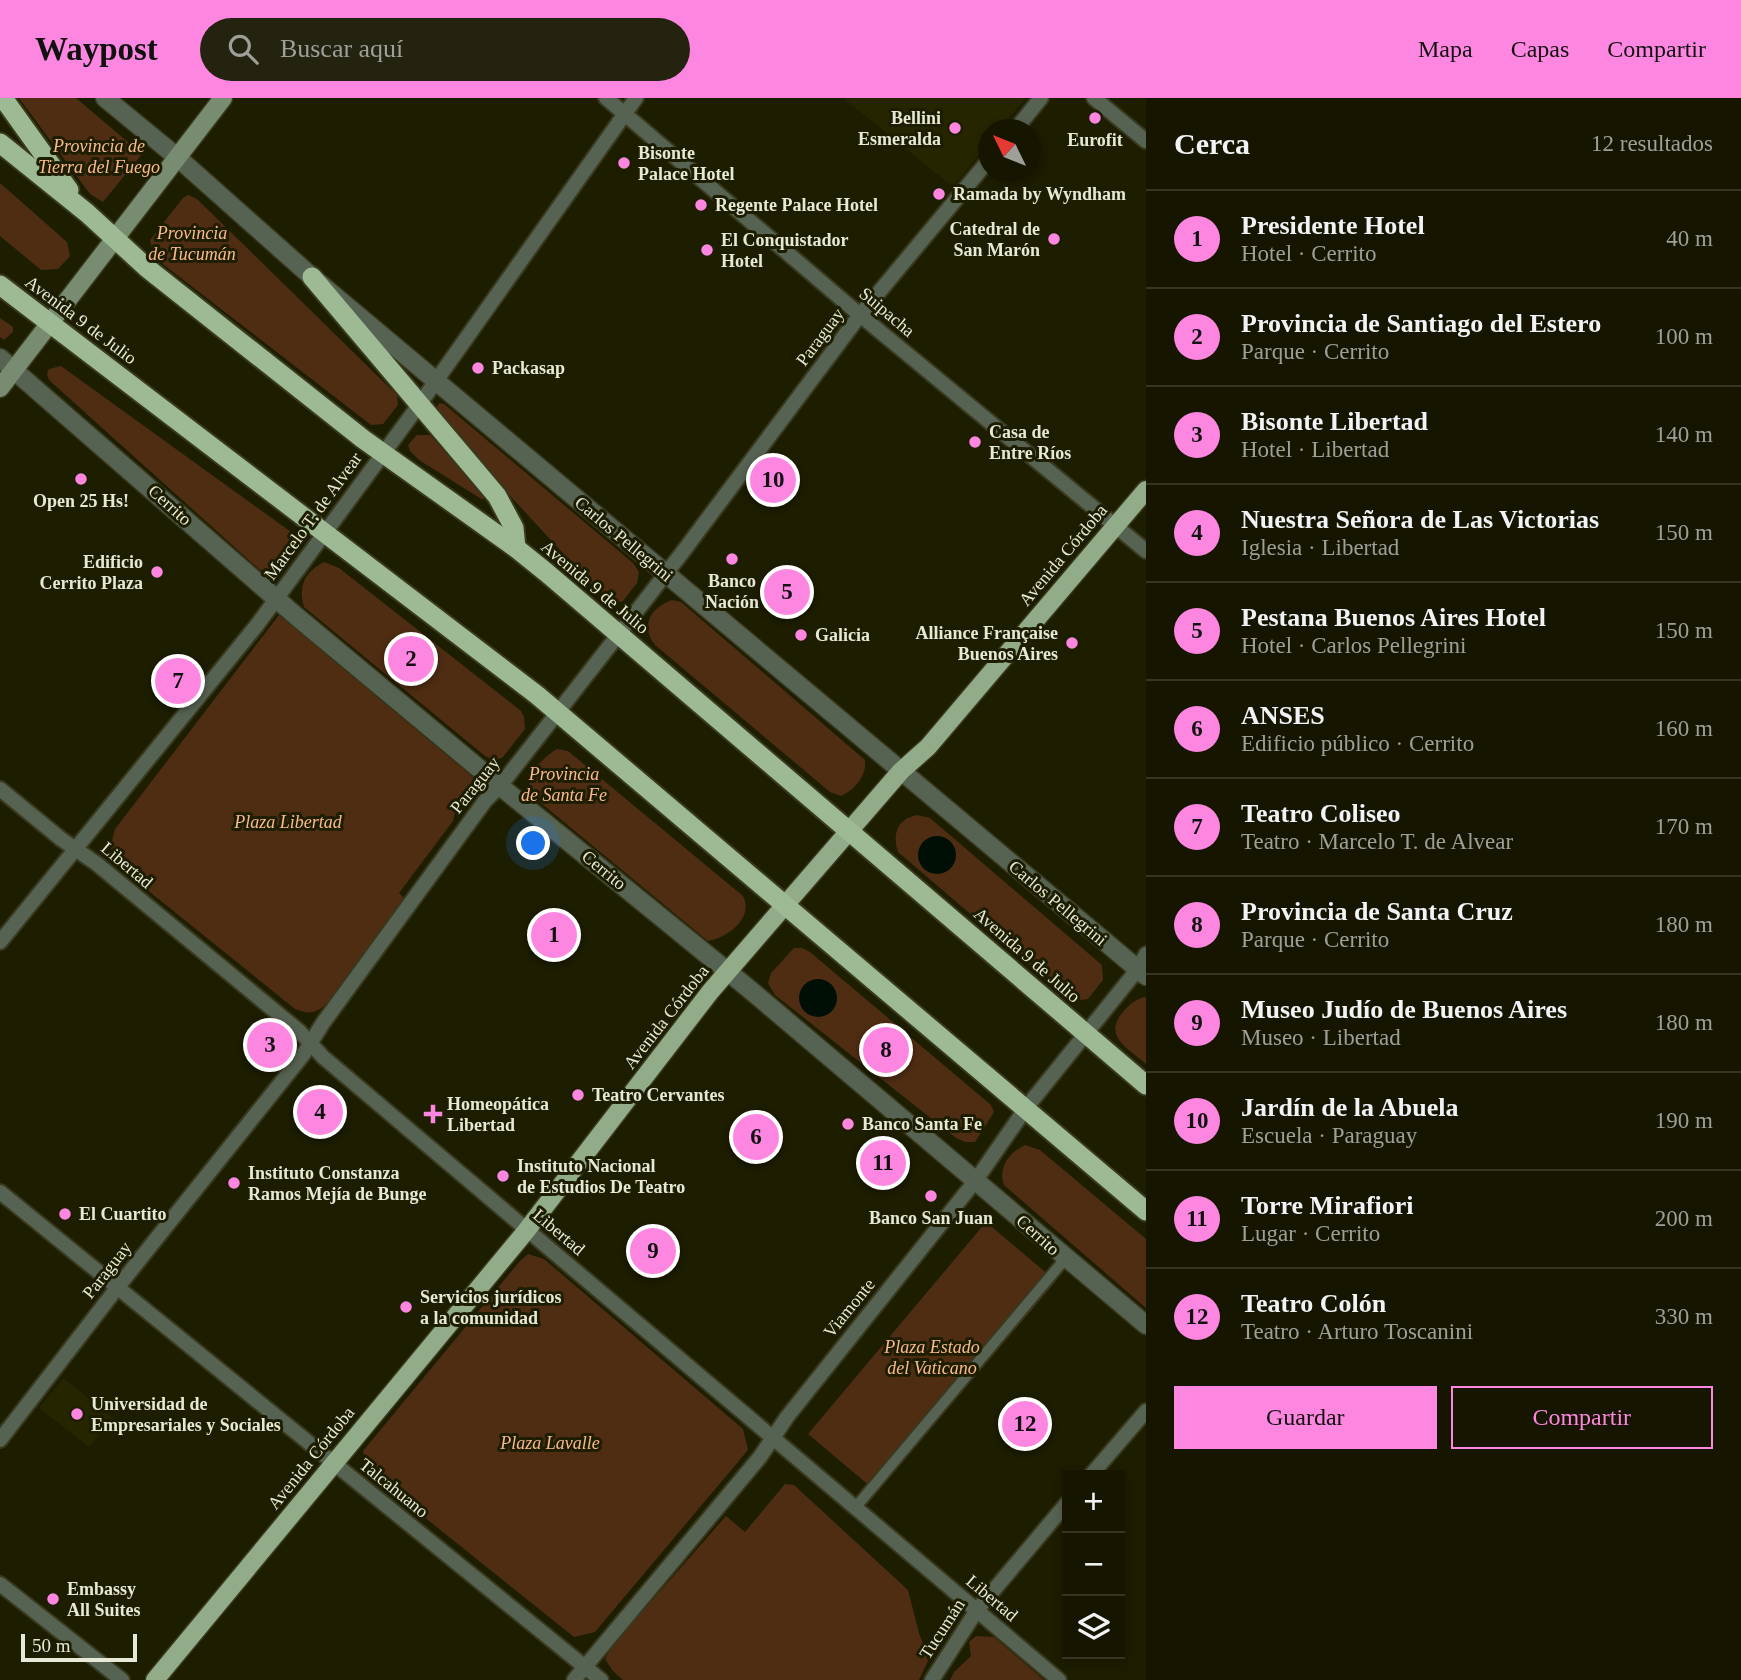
<!DOCTYPE html>
<html lang="es">
<meta charset="utf-8">
<style>
:root{--surface:#161600;--page:#23230f;--text:#f1f3f6;--muted:#9e9f99;--line:#353522;--accent:#fd86e1}
body{margin:0;font-family:"Times New Roman",serif;background:var(--page);color:var(--text)}
.controls{position:absolute;right:21px;bottom:21px;display:grid;overflow:hidden;border-radius:0px;box-shadow:0 4px 10px #0003}
.controls button{width:63px;height:63px;display:grid;place-items:center;padding:0;border:0;border-bottom:2px solid var(--line);background:var(--surface);color:var(--text);font:35px sans-serif}
.compass{position:absolute;left:978px;top:21px;width:63px;height:63px;border-radius:50%;background:var(--surface);box-shadow:0 4px 10px #0003;rotate:313deg}
.scale{position:absolute;left:21px;bottom:18px;width:116px;box-sizing:border-box;padding-left:7px;border:4px solid #e7e8d6;border-top:0;font-size:19px;line-height:24px;white-space:nowrap;color:#e7e8d6;-webkit-text-stroke:5px #1d1d00;paint-order:stroke}
.you{position:absolute;left:534px;top:746px;width:24px;height:24px;margin:-18px;border:5px solid #fff;border-radius:50%;background:#1a73e8;box-shadow:0 0 0 10px #1a73e833}
.badge{display:grid;place-items:center;width:46px;height:46px;border-radius:50%;background:var(--accent);color:#111;font-size:23px;font-weight:700}
.pin{position:absolute;translate:-50% -50%;border:4px solid #fff;box-shadow:0 2px 7px #0006}
.list{margin:0;padding:0;list-style:none}
h2{display:flex;justify-content:space-between;align-items:center;height:91px;margin:0;padding:0 28px;font-size:30px}
h2 small{font-size:23px;font-weight:400;color:var(--muted)}
.list li{display:grid;grid-template-columns:46px 1fr auto;gap:21px;align-items:center;box-sizing:border-box;height:98px;padding:0 28px;border-top:2px solid var(--line)}
.list b{display:block;font-size:26px;white-space:nowrap}
.list p{margin:0;font-size:23px;white-space:nowrap;color:var(--muted)}
.list em{font-size:23px;font-style:normal;color:var(--muted)}
.actions{display:flex;gap:14px;padding:21px 28px}
.actions a{flex:1;padding:16px 0;border:2px solid var(--accent);border-radius:0px;text-align:center;font-size:24px;color:var(--accent)}
.actions .main{background:var(--accent);color:#111}
.icon{flex:none;width:38px;height:38px;fill:none;stroke:currentColor;stroke-width:2;stroke-linecap:round;stroke-linejoin:round}
.map{position:relative;flex:none;width:1146px;height:1582px;overflow:hidden}
header{display:flex;align-items:center;gap:42px;box-sizing:border-box;height:98px;padding:0 35px;background:var(--accent);color:#111}
header strong{font-size:33px}
nav{display:flex;gap:38px;margin-inline-start:auto;font-size:24px}
.search{width:490px;height:63px;background:var(--page);display:flex;align-items:center;gap:18px;box-sizing:border-box;padding:0 24px;border-radius:38px;color:var(--muted);font-size:26px}
main{display:flex}
aside{flex:1;background:var(--surface)}
.map>svg:first-child{display:block}
.built{fill:#252500}
.green{fill:#4f2d13}
.water{fill:#000f06}
.lines{fill:none;stroke-linecap:round;stroke-linejoin:round}
.pedestrian-casing{stroke:#39391e;stroke-width:14}
.minor-casing{stroke:#39391e;stroke-width:18}
.tertiary-casing{stroke:#39391e;stroke-width:21}
.secondary-casing{stroke:#39391e;stroke-width:21}
.primary-casing{stroke:#39391e;stroke-width:21}
.trunk-casing{stroke:#39391e;stroke-width:23}
.pedestrian{stroke:#576352;stroke-width:10}
.minor{stroke:#576352;stroke-width:14}
.tertiary{stroke:#576352;stroke-width:18}
.secondary{stroke:#788c71;stroke-width:18}
.primary{stroke:#92ac89;stroke-width:18}
.trunk{stroke:#9eba94;stroke-width:19}
.poi-dot{fill:#fd86e1;stroke:#1d1d00;stroke-width:2.5}
.labels{text-anchor:middle;dominant-baseline:central;stroke-width:6;stroke-linejoin:round;paint-order:stroke}
.poi-label{font-size:18px;font-weight:bold;fill:#e7e8d6;stroke:#1d1d00;text-anchor:start}
.park-label{font-size:18px;font-style:italic;fill:#fbba8c;stroke:#1d1d00}
.street-label{font-size:18px;fill:#e7e8d6;stroke:#1d1d00}
</style>
<header>
<strong>Waypost</strong>
<div class="search"><svg class="icon" aria-label="search" viewBox="0 0 24 24"><circle cx="10" cy="10" r="6"/><path d="M15 15l6 6"/></svg>Buscar aquí</div>
<nav><a>Mapa</a><a>Capas</a><a>Compartir</a></nav>
</header>
<main>
<div class="map">
<svg width="1146" height="1582" viewBox="0 0 1146 1582">
<rect width="100%" height="100%" fill="#1d1d00"/>
<g class="built">
<path d="M843,0H1026L1000,31L988,32V46L953,89Z"/>
<path d="M63,1280L113,1320L89,1349L39,1310Z"/>
</g>
<g class="green">
<path d="M19,0H76L142,56L103,104L90,96Z"/>
<path d="M0,85L67,144L70,158L58,171L41,172L0,138Z"/>
<path d="M188,97L197,101L397,297L398,307L383,326L371,327L164,167L153,155L150,142L183,100Z"/>
<path d="M0,220L13,229V234L4,242L0,239Z"/>
<path d="M61,268L298,439L297,446L274,473L260,472L49,282L47,276L49,271Z"/>
<path d="M439,305L444,306L633,465L639,474L637,485L623,503L612,506L606,502L434,315Z"/>
<path d="M417,337H430L484,397L483,402L419,362L410,353L408,347Z"/>
<path d="M324,464L339,470L521,613L524,619L525,631L502,660L493,662L485,658L304,509C298,489 304,474 324,464Z"/>
<path d="M672,502L681,504L865,662C867,677 855,692 841,698L830,694L655,547C640,528 650,510 672,502Z"/>
<path d="M279,517L481,686L466,694L457,707L453,723L399,795L405,801L330,902C319,914 311,918 295,911L115,766C110,754 111,743 115,731Z"/>
<path d="M557,651L568,653L743,798C754,820 728,840 708,843L536,701C534,697 531,694 530,690C526,676 546,657 557,651Z"/>
<path d="M917,717L930,720L1102,867L1103,882L1088,901L1072,903L898,754C892,736 897,721 917,717Z"/>
<path d="M794,850H802L810,854L991,1007L994,1014L975,1044H965L956,1040L775,897L768,885L771,875Z"/>
<path d="M1144,899L1146,900V966C1129,951 1103,939 1122,915C1129,907 1133,903 1144,899Z"/>
<path d="M1025,1047L1040,1052L1146,1141V1210L1004,1087C998,1070 1008,1055 1025,1047Z"/>
<path d="M986,1124L1056,1183L877,1394L808,1336Z"/>
<path d="M528,1156L544,1161L743,1331L748,1352L595,1534L574,1539L368,1374L363,1353L520,1163Z"/>
<path d="M785,1386L794,1387L908,1492L919,1535L929,1561L919,1582H623L613,1573L605,1561L613,1547L726,1418L745,1434Z"/>
<path d="M976,1538L994,1539L1044,1582H950L954,1574L971,1558L969,1544Z"/>
</g>
<g class="water">
<circle cx="937" cy="757" r="19"/>
<circle cx="818" cy="900" r="19"/>
</g>
<g class="lines">
<g class="pedestrian-casing">
<path id="pedestrian" d="M855,1410L1065,1161"/>
</g>
<g class="minor-casing">
<g id="minor">
<path d="M606,0L860,217L1146,453"/>
<path d="M1094,0L1146,43"/>
<path d="M1015,32L1041,0"/>
<path d="M0,691L61,741L97,766L299,933L323,959L1059,1582"/>
<path d="M0,844L257,527L419,307L636,0"/>
<path d="M0,1094L601,1582"/>
<path d="M0,1342L117,1190L303,957L323,925L485,703L500,688L558,614L682,455L860,217L988,63"/>
<path d="M1091,1377L1146,1313"/>
<path d="M0,1486L122,1582"/>
<path d="M574,1582L760,1359L787,1319L976,1082L1026,1010L1138,871L1146,856"/>
<path d="M932,1582L977,1512L1067,1405"/>
</g>
</g>
<g class="tertiary-casing">
<g id="tertiary">
<path d="M105,0L177,59L312,179L1146,878"/>
<path d="M0,260L296,518L500,688L748,890L1146,1227"/>
</g>
</g>
<g class="secondary-casing">
<path id="secondary" d="M0,290L223,0"/>
</g>
<g class="primary-casing">
<path id="primary" d="M155,1582L526,1133L710,894L901,673L928,649L1146,392"/>
</g>
<g class="trunk-casing">
<g id="trunk">
<path d="M3,0L69,92"/>
<path d="M0,45L87,115L147,170L363,341L516,450L547,475L1146,987"/>
<path d="M312,179L497,398L514,430L516,450"/>
<path d="M0,187L537,597L1146,1113"/>
</g>
</g>
<use href="#pedestrian" class="pedestrian"/>
<use href="#minor" class="minor"/>
<use href="#tertiary" class="tertiary"/>
<use href="#secondary" class="secondary"/>
<use href="#primary" class="primary"/>
<use href="#trunk" class="trunk"/>
</g>
<g class="poi-dot">
<circle cx="1095" cy="20" r="7"/>
<circle cx="955" cy="30" r="7"/>
<circle cx="624" cy="65" r="7"/>
<circle cx="939" cy="96" r="7"/>
<circle cx="701" cy="107" r="7"/>
<circle cx="1054" cy="141" r="7"/>
<circle cx="707" cy="152" r="7"/>
<circle cx="478" cy="270" r="7"/>
<circle cx="975" cy="344" r="7"/>
<circle cx="81" cy="381" r="7"/>
<circle cx="732" cy="461" r="7"/>
<circle cx="157" cy="474" r="7"/>
<circle cx="801" cy="537" r="7"/>
<circle cx="1072" cy="545" r="7"/>
<circle cx="578" cy="997" r="7"/>
<path d="M429.5 1005.5h7v7h7v7h-7v7h-7v-7h-7v-7h7z"/>
<circle cx="848" cy="1026" r="7"/>
<circle cx="503" cy="1078" r="7"/>
<circle cx="234" cy="1085" r="7"/>
<circle cx="931" cy="1098" r="7"/>
<circle cx="65" cy="1116" r="7"/>
<circle cx="406" cy="1209" r="7"/>
<circle cx="77" cy="1316" r="7"/>
<circle cx="53" cy="1501" r="7"/>
</g>
<g class="labels">
<g class="poi-label">
<text x="941" y="20" text-anchor="end">Bellini<tspan x="941" dy="21">Esmeralda</tspan></text>
<text x="1095" y="42" text-anchor="middle">Eurofit</text>
<text x="638" y="55">Bisonte<tspan x="638" dy="21">Palace Hotel</tspan></text>
<text x="953" y="96">Ramada by Wyndham</text>
<text x="715" y="107">Regente Palace Hotel</text>
<text x="1040" y="131" text-anchor="end">Catedral de<tspan x="1040" dy="21">San Marón</tspan></text>
<text x="721" y="142">El Conquistador<tspan x="721" dy="21">Hotel</tspan></text>
<text x="492" y="270">Packasap</text>
<text x="989" y="334">Casa de<tspan x="989" dy="21">Entre Ríos</tspan></text>
<text x="81" y="403" text-anchor="middle">Open 25 Hs!</text>
<text x="143" y="464" text-anchor="end">Edificio<tspan x="143" dy="21">Cerrito Plaza</tspan></text>
<text x="732" y="483" text-anchor="middle">Banco<tspan x="732" dy="21">Nación</tspan></text>
<text x="1058" y="535" text-anchor="end">Alliance Française<tspan x="1058" dy="21">Buenos Aires</tspan></text>
<text x="815" y="537">Galicia</text>
<text x="592" y="997">Teatro Cervantes</text>
<text x="447" y="1006">Homeopática<tspan x="447" dy="21">Libertad</tspan></text>
<text x="862" y="1026">Banco Santa Fe</text>
<text x="517" y="1068">Instituto Nacional<tspan x="517" dy="21">de Estudios De Teatro</tspan></text>
<text x="248" y="1075">Instituto Constanza<tspan x="248" dy="21">Ramos Mejía de Bunge</tspan></text>
<text x="79" y="1116">El Cuartito</text>
<text x="931" y="1120" text-anchor="middle">Banco San Juan</text>
<text x="420" y="1199">Servicios jurídicos<tspan x="420" dy="21">a la comunidad</tspan></text>
<text x="91" y="1306">Universidad de<tspan x="91" dy="21">Empresariales y Sociales</tspan></text>
<text x="67" y="1491">Embassy<tspan x="67" dy="21">All Suites</tspan></text>
</g>
<g class="park-label">
<text x="99" y="48">Provincia de<tspan x="99" dy="21">Tierra del Fuego</tspan></text>
<text x="192" y="135">Provincia<tspan x="192" dy="21">de Tucumán</tspan></text>
<text x="564" y="676">Provincia<tspan x="564" dy="21">de Santa Fe</tspan></text>
<text x="288" y="724">Plaza Libertad</text>
<text x="932" y="1249">Plaza Estado<tspan x="932" dy="21">del Vaticano</tspan></text>
<text x="550" y="1345">Plaza Lavalle</text>
</g>
<g class="street-label">
<text transform="translate(887 214) rotate(40)">Suipacha</text>
<text transform="translate(81 222) rotate(37)">Avenida 9 de Julio</text>
<text transform="translate(820 239) rotate(-53)">Paraguay</text>
<text transform="translate(170 407) rotate(42)">Cerrito</text>
<text transform="translate(313 418) rotate(-54)">Marcelo T. de Alvear</text>
<text transform="translate(624 441) rotate(40)">Carlos Pellegrini</text>
<text transform="translate(1063 457) rotate(-50)">Avenida Córdoba</text>
<text transform="translate(595 489) rotate(40)">Avenida 9 de Julio</text>
<text transform="translate(475 687) rotate(-51)">Paraguay</text>
<text transform="translate(127 767) rotate(40)">Libertad</text>
<text transform="translate(604 772) rotate(39)">Cerrito</text>
<text transform="translate(1058 805) rotate(40)">Carlos Pellegrini</text>
<text transform="translate(1027 857) rotate(41)">Avenida 9 de Julio</text>
<text transform="translate(666 919) rotate(-52)">Avenida Córdoba</text>
<text transform="translate(559 1134) rotate(40)">Libertad</text>
<text transform="translate(1038 1137) rotate(42)">Cerrito</text>
<text transform="translate(107 1172) rotate(-52)">Paraguay</text>
<text transform="translate(849 1210) rotate(-51)">Viamonte</text>
<text transform="translate(311 1360) rotate(-51)">Avenida Córdoba</text>
<text transform="translate(394 1390) rotate(39)">Talcahuano</text>
<text transform="translate(992 1500) rotate(40)">Libertad</text>
<text transform="translate(942 1531) rotate(-57)">Tucumán</text>
</g>
</g>
</svg>
<div class="controls">
<button>+</button>
<button>−</button>
<button><svg class="icon" aria-label="layers" viewBox="0 0 24 24"><path d="M12 4l9 5-9 5-9-5zM3 14l9 5 9-5"/></svg></button>
</div>
<svg class="compass" viewBox="-18 -18 36 36"><path d="M0-13l5 13h-10z" fill="#e53935"/><path d="M0 13l5-13h-10z" fill="#9e9f99"/></svg>
<div class="scale">50 m</div>
<div class="you"></div>
<div class="pin badge" style="left:554px;top:837px">1</div>
<div class="pin badge" style="left:411px;top:561px">2</div>
<div class="pin badge" style="left:270px;top:947px">3</div>
<div class="pin badge" style="left:320px;top:1014px">4</div>
<div class="pin badge" style="left:787px;top:494px">5</div>
<div class="pin badge" style="left:756px;top:1039px">6</div>
<div class="pin badge" style="left:178px;top:583px">7</div>
<div class="pin badge" style="left:886px;top:952px">8</div>
<div class="pin badge" style="left:653px;top:1153px">9</div>
<div class="pin badge" style="left:773px;top:382px">10</div>
<div class="pin badge" style="left:883px;top:1065px">11</div>
<div class="pin badge" style="left:1025px;top:1326px">12</div>
</div>
<aside>
<h2>Cerca<small>12 resultados</small></h2>
<ul class="list">
<li><span class="badge">1</span><div><b>Presidente Hotel</b><p>Hotel · Cerrito</p></div><em>40 m</em></li>
<li><span class="badge">2</span><div><b>Provincia de Santiago del Estero</b><p>Parque · Cerrito</p></div><em>100 m</em></li>
<li><span class="badge">3</span><div><b>Bisonte Libertad</b><p>Hotel · Libertad</p></div><em>140 m</em></li>
<li><span class="badge">4</span><div><b>Nuestra Señora de Las Victorias</b><p>Iglesia · Libertad</p></div><em>150 m</em></li>
<li><span class="badge">5</span><div><b>Pestana Buenos Aires Hotel</b><p>Hotel · Carlos Pellegrini</p></div><em>150 m</em></li>
<li><span class="badge">6</span><div><b>ANSES</b><p>Edificio público · Cerrito</p></div><em>160 m</em></li>
<li><span class="badge">7</span><div><b>Teatro Coliseo</b><p>Teatro · Marcelo T. de Alvear</p></div><em>170 m</em></li>
<li><span class="badge">8</span><div><b>Provincia de Santa Cruz</b><p>Parque · Cerrito</p></div><em>180 m</em></li>
<li><span class="badge">9</span><div><b>Museo Judío de Buenos Aires</b><p>Museo · Libertad</p></div><em>180 m</em></li>
<li><span class="badge">10</span><div><b>Jardín de la Abuela</b><p>Escuela · Paraguay</p></div><em>190 m</em></li>
<li><span class="badge">11</span><div><b>Torre Mirafiori</b><p>Lugar · Cerrito</p></div><em>200 m</em></li>
<li><span class="badge">12</span><div><b>Teatro Colón</b><p>Teatro · Arturo Toscanini</p></div><em>330 m</em></li>
</ul>
<div class="actions"><a class="main">Guardar</a><a>Compartir</a></div>
</aside>
</main>
